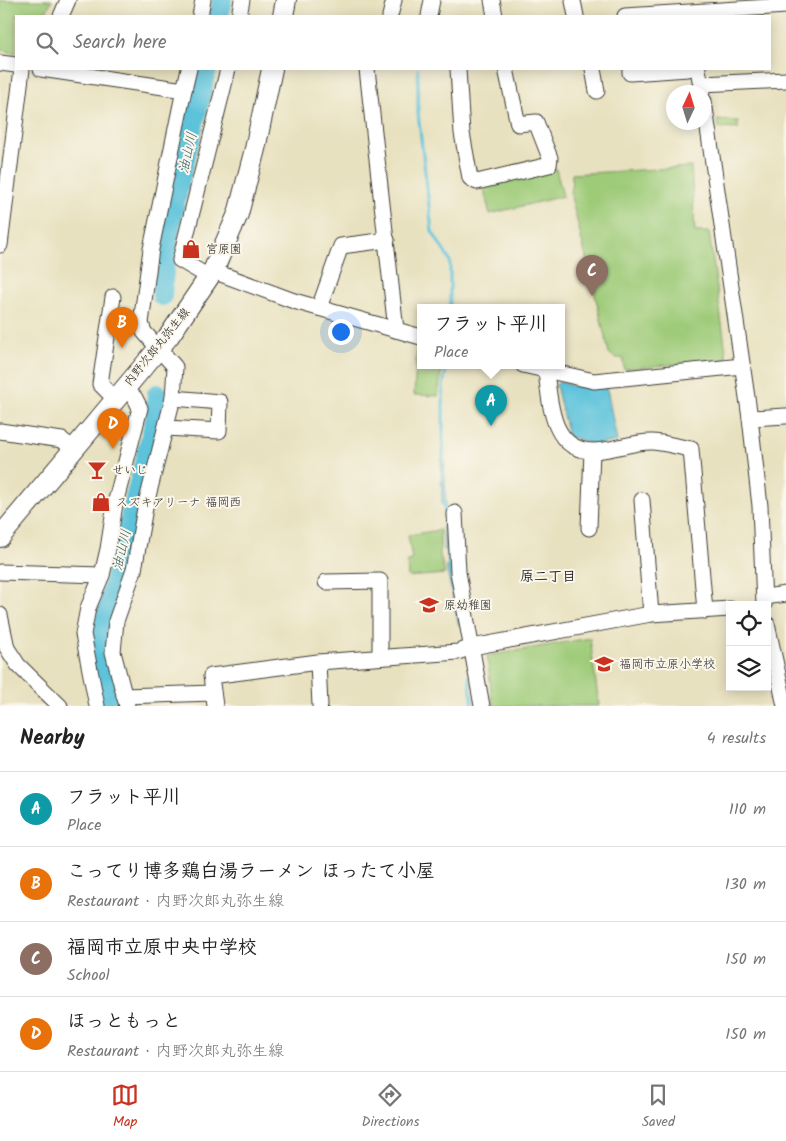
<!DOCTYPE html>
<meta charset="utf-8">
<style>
:root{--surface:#fff;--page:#f2f2f2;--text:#222;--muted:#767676;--line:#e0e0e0;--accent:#c8321e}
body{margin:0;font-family:Kalam,"Klee One",sans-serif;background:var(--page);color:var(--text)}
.controls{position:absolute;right:15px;bottom:15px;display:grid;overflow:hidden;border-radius:0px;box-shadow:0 2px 12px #0003}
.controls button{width:45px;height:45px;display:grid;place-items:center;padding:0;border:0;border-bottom:1px solid var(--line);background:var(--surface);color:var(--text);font:25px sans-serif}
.compass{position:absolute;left:666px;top:85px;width:45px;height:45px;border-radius:50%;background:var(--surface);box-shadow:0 2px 12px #0003;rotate:4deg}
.you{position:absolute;left:340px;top:331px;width:18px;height:18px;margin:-12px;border:4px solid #fff;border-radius:50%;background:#1a73e8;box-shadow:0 0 0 8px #1a73e833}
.badge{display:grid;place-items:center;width:32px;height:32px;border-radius:50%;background:var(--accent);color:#fff;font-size:16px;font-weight:700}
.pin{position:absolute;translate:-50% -41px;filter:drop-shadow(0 1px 2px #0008)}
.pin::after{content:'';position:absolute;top:26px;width:18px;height:15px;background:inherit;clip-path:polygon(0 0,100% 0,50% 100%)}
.popup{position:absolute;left:417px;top:304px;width:148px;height:65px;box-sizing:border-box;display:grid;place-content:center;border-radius:0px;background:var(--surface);filter:drop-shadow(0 1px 4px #0005);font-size:16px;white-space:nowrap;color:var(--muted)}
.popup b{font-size:19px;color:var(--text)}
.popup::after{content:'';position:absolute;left:50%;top:100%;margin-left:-10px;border:10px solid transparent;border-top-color:var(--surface)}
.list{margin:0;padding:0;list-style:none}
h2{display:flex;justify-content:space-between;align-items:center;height:65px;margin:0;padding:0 20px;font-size:21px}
h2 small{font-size:16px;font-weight:400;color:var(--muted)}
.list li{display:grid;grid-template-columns:32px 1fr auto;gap:15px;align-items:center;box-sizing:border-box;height:75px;padding:0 20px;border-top:1px solid var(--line)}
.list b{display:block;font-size:19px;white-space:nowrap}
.list p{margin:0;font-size:16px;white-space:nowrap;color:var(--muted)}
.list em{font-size:16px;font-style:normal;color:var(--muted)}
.icon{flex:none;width:28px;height:28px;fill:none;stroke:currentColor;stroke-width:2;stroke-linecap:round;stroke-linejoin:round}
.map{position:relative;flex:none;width:786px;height:706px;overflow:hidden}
.search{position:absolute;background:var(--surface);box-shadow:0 2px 12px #0003;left:15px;right:15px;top:15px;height:55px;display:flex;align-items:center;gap:12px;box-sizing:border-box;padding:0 18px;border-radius:0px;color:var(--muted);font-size:19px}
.sheet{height:365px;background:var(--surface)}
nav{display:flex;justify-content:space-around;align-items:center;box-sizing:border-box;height:70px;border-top:1px solid var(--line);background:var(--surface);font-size:14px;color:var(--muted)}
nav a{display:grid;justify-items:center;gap:2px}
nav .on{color:var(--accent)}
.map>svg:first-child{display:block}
.green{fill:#9ecb78;stroke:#5d744a}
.water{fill:#5dc3db;stroke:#3c707c}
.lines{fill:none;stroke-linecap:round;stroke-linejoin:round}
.stream{stroke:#5dc3db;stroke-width:3}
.river{stroke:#5dc3db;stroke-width:20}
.minor-casing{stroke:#3b3a34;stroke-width:17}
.major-casing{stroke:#3b3a34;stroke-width:22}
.minor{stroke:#fff;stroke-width:15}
.major{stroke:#fff;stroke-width:20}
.labels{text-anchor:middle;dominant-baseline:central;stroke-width:4;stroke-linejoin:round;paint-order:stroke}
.poi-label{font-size:12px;fill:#1c1c1c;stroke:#fbf7ec;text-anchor:start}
.street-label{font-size:12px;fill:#1c1c1c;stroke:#fbf7ec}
.water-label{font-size:14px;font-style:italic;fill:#365f68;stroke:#fbf7ec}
.neighbourhood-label{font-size:14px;font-weight:bold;fill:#1c1c1c;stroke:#fbf7ec}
</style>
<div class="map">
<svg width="786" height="706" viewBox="0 0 786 706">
<rect width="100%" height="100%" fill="#fbf7ec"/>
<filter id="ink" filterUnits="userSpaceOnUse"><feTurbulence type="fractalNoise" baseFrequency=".02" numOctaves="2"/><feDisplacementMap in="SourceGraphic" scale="10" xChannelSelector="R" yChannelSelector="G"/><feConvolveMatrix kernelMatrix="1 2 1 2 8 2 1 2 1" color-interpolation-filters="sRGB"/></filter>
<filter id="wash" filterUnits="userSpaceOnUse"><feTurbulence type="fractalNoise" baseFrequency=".0096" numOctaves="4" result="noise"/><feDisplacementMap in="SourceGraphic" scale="20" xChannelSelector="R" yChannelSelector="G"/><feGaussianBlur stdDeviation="1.12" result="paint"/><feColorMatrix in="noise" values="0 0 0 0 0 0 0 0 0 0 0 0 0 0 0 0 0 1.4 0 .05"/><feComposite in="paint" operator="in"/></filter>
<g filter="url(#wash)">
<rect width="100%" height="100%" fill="#e8e1bf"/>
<g class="green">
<path d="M0,0H52L44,16H16V53L0,50Z"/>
<path d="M717,120L738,121V129L719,128Z"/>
<path d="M691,167L695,232H709L727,359L624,369L623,358H615L609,353L571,196L572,174Z"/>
<path d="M556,169L563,196L490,214L483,187Z"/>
<path d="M417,345L421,346V365H442L438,396L414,395Z"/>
<path d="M440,530V555L445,574L408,577L407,562L412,560L408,535Z"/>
<path d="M590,638L599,706H493L487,656Z"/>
</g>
<g class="water">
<path d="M559,382L574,386L607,389L617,441L595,445L568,436L556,385Z"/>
<path d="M441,459H444L446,505H442Z"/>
<path d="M443,526H447L448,549L444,550Z"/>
<path d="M450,565L462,625L459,626L446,566Z"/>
</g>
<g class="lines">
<g class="stream">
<path d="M418,69V113L432,231L450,261V307"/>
<path d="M443,463V385L447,365"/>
<path d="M444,502L445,528"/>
<path d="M447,546L449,568"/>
<path d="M469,677L473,706"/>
</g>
<g class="river">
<path d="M219,16L222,0"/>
<path d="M162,296C166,220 190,143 207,69"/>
<path d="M110,706L99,641L155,420L157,394"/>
</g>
</g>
</g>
<g filter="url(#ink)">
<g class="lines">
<g class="minor-casing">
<g id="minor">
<path d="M492,0L495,16"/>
<path d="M573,1L576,16"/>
<path d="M61,16L68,0"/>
<path d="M200,16L203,0"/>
<path d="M239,16L242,0"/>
<path d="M390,16L394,0"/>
<path d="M429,16L432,0"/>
<path d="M625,16L786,6"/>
<path d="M0,63L16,65"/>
<path d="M41,69L184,90L189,69"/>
<path d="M367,69L396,330"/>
<path d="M458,69L462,133L470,178L477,182L549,165L550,158L536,122L518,124L506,69"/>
<path d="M593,69L597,91"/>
<path d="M630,69V73L688,69"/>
<path d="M698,69L702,92"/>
<path d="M701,84L786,80"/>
<path d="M704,101L750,418L760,506L764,605"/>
<path d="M0,245L22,69"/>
<path d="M213,271L294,301L421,337"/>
<path d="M209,277L180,260L228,69"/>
<path d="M113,297L100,384L115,399"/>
<path d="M319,308L341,246L387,240"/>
<path d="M523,365L594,381L742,366"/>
<path d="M546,371C550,402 551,450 592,451C612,451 633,441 653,442C666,443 678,447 691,449L705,611"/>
<path d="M750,418L786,416"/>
<path d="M166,428L219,431L220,402L173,398"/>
<path d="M0,431L62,440L74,449"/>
<path d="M642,500L651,614"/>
<path d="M455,513L458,572L482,706"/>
<path d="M589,528L592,451"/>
<path d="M0,572L102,575"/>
<path d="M326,582L380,581V657"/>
<path d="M765,597L786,594"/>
<path d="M0,615L7,648L18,665L60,706"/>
<path d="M767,624L785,706"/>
<path d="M318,662L320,706"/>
<path d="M124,696L213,693"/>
<path d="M97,706L83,634L88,608L102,575L108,549L115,504L140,408L135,398L124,388"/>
<path d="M127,706L113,652L116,621L134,570L145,508L173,398L175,367L144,332L141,323L151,249L184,90"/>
<path d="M215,706L211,676L318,662L458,652L472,647L651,614L730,609"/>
</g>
</g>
<g class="major-casing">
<g id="major">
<path d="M283,16L286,0"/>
<path d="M0,537L169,336L213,271L238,214L255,149L272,69"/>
</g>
</g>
<use href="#minor" class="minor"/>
<use href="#major" class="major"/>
</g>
</g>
<defs>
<g id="shop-bare" transform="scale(1.5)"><path d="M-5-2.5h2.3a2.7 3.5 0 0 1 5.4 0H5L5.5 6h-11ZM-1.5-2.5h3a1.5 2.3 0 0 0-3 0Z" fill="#c8321e" stroke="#fbf7ec" stroke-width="2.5" paint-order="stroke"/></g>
<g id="bar-bare" transform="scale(1.5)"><path d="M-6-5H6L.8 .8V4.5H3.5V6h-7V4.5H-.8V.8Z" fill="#c8321e" stroke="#fbf7ec" stroke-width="2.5" paint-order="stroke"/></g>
<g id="school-bare" transform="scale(1.5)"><path d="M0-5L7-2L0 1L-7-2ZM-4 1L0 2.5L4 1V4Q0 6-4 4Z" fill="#c8321e" stroke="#fbf7ec" stroke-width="2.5" paint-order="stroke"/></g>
</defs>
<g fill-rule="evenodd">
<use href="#shop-bare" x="191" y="249"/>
<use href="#bar-bare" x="97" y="470"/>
<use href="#shop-bare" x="101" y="502"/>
<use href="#school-bare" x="429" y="605"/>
<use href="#school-bare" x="604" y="664"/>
</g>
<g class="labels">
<g class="poi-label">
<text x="206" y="249">宮原園</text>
<text x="112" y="470">せいじ</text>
<text x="116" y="502">スズキアリーナ 福岡西</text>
<text x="444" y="605">原幼稚園</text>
<text x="619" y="664">福岡市立原小学校</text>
</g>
<g class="street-label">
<text transform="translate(157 347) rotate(-51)">内野次郎丸弥生線</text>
</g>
<g class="water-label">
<text transform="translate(188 153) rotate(-77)">油山川</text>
<text transform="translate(122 550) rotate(-76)">油山川</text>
</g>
<g class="neighbourhood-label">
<text x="548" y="577">原二丁目</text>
</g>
</g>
</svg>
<div class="controls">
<button><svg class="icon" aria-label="locate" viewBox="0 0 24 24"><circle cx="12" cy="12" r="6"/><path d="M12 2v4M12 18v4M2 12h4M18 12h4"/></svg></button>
<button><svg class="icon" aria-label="layers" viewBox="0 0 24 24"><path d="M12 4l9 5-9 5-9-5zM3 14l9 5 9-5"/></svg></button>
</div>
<svg class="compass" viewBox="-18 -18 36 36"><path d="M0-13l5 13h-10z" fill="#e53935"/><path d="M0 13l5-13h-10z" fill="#767676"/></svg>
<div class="you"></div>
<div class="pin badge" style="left:491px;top:426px;background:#0f9aa8">A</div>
<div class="popup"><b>フラット平川</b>Place</div>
<div class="pin badge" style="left:122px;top:348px;background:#e8710a">B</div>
<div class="pin badge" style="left:592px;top:296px;background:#8d6e63">C</div>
<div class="pin badge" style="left:113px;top:449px;background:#e8710a">D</div>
<div class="search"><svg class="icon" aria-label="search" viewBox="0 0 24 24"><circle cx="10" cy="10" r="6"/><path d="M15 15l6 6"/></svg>Search here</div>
</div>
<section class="sheet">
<h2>Nearby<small>4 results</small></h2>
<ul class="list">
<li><span class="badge" style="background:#0f9aa8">A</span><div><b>フラット平川</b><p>Place</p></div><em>110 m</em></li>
<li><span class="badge" style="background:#e8710a">B</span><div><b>こってり博多鶏白湯ラーメン ほったて小屋</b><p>Restaurant · 内野次郎丸弥生線</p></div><em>130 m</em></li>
<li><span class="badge" style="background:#8d6e63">C</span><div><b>福岡市立原中央中学校</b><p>School</p></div><em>150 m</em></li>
<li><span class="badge" style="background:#e8710a">D</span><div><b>ほっともっと</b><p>Restaurant · 内野次郎丸弥生線</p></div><em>150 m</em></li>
</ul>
</section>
<nav>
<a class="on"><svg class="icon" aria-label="map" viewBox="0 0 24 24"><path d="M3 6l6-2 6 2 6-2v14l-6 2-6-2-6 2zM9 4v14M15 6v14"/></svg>Map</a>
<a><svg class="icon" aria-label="directions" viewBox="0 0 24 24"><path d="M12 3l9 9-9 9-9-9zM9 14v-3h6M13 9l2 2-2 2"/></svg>Directions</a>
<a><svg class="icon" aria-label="saved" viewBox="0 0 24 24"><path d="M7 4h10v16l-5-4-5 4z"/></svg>Saved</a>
</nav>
